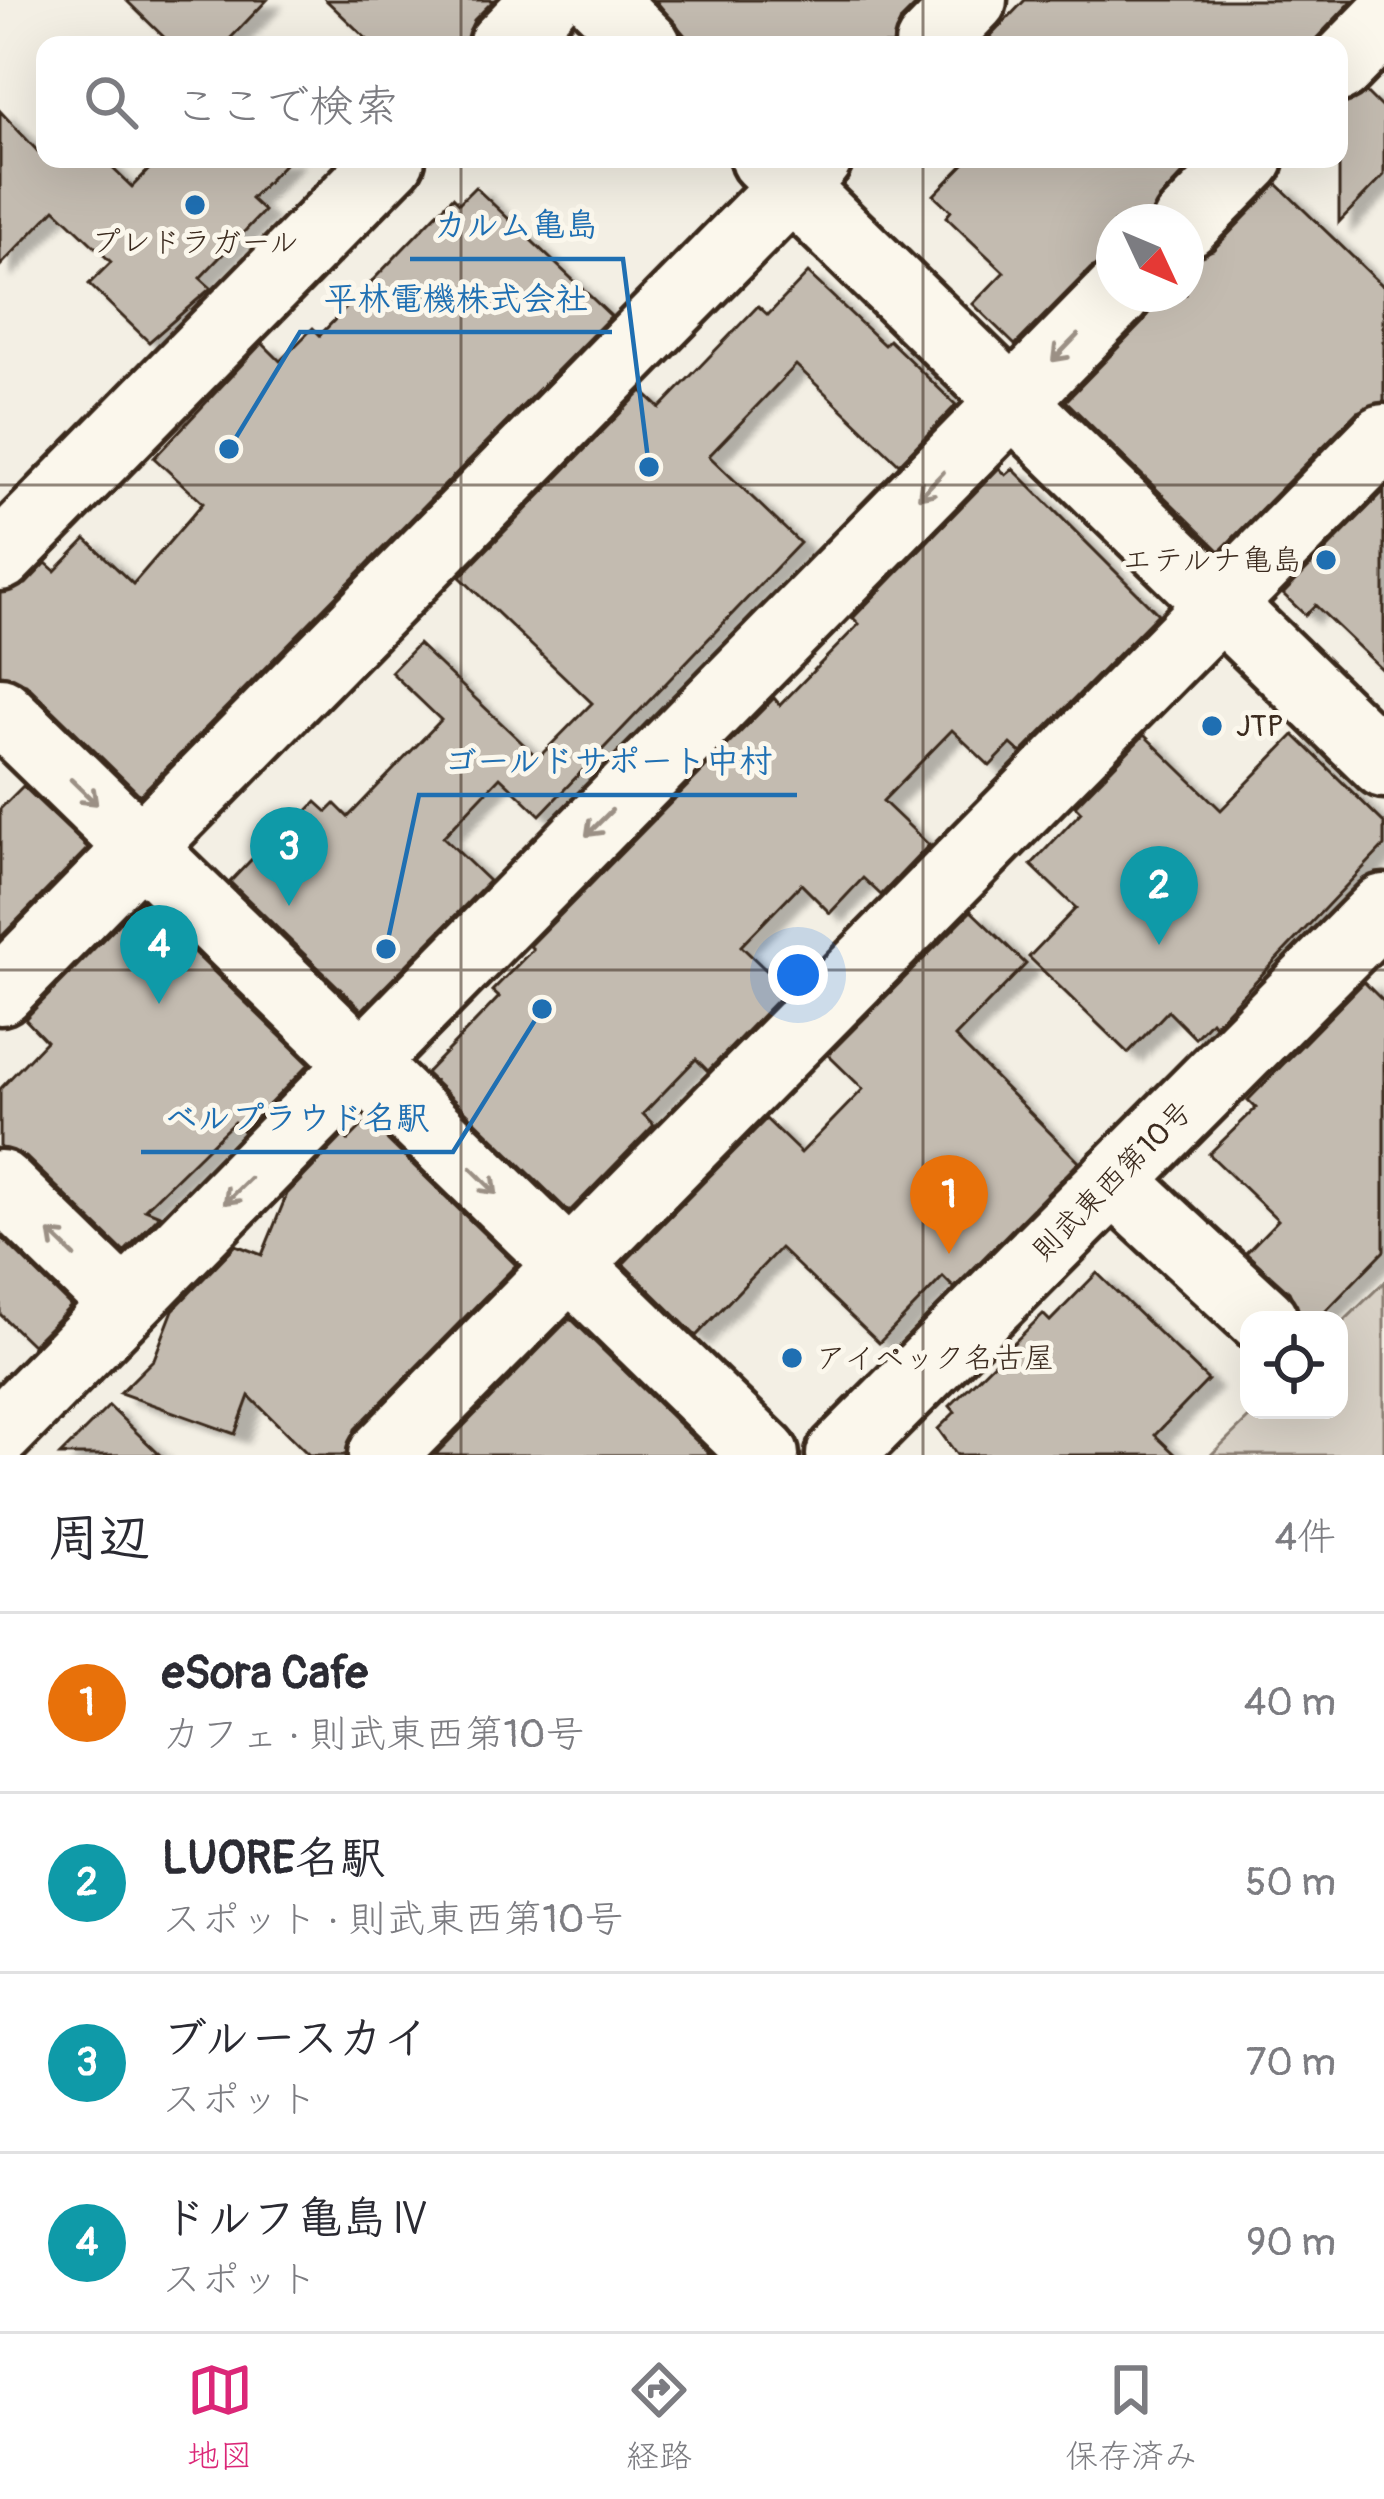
<!DOCTYPE html>
<html lang="ja">
<meta charset="utf-8">
<style>
:root{--surface:#fff;--page:#f2f2f3;--text:#2b2b33;--muted:#7c7c81;--line:#e1e1e2;--accent:#db2777}
body{margin:0;font-family:Pangolin,"Klee One",sans-serif;background:var(--page);color:var(--text)}
.controls{position:absolute;right:36px;bottom:36px;display:grid;overflow:hidden;border-radius:24px;box-shadow:0 12px 48px #0002}
.controls button{width:108px;height:108px;display:grid;place-items:center;padding:0;border:0;border-bottom:3px solid var(--line);background:var(--surface);color:var(--text);font:60px sans-serif}
.compass{position:absolute;left:1096px;top:204px;width:108px;height:108px;border-radius:50%;background:var(--surface);box-shadow:0 12px 48px #0002;rotate:134deg}
.you{position:absolute;left:798px;top:975px;width:42px;height:42px;margin:-30px;border:9px solid #fff;border-radius:50%;background:#1a73e8;box-shadow:0 0 0 18px #1a73e833}
.badge{display:grid;place-items:center;width:78px;height:78px;border-radius:50%;background:var(--accent);color:#fff;font-size:39px;font-weight:700}
.pin{position:absolute;translate:-50% -99px;filter:drop-shadow(0 3px 6px #0008)}
.pin::after{content:'';position:absolute;top:63px;width:42px;height:36px;background:inherit;clip-path:polygon(0 0,100% 0,50% 100%)}
.list{margin:0;padding:0;list-style:none}
h2{display:flex;justify-content:space-between;align-items:center;height:156px;margin:0;padding:0 48px;font-size:51px}
h2 small{font-size:39px;font-weight:400;color:var(--muted)}
.list li{display:grid;grid-template-columns:78px 1fr auto;gap:36px;align-items:center;box-sizing:border-box;height:180px;padding:0 48px;border-top:3px solid var(--line)}
.list b{display:block;font-size:45px;white-space:nowrap}
.list p{margin:0;font-size:39px;white-space:nowrap;color:var(--muted)}
.list em{font-size:39px;font-style:normal;color:var(--muted)}
.icon{flex:none;width:66px;height:66px;fill:none;stroke:currentColor;stroke-width:2;stroke-linecap:round;stroke-linejoin:round}
.map{position:relative;flex:none;width:1384px;height:1455px;overflow:hidden}
.search{position:absolute;background:var(--surface);box-shadow:0 12px 48px #0002;left:36px;right:36px;top:36px;height:132px;display:flex;align-items:center;gap:30px;box-sizing:border-box;padding:0 42px;border-radius:24px;color:var(--muted);font-size:45px}
.sheet{height:876px;background:var(--surface)}
nav{display:flex;justify-content:space-around;align-items:center;box-sizing:border-box;height:168px;border-top:3px solid var(--line);background:var(--surface);font-size:33px;color:var(--muted)}
nav a{display:grid;justify-items:center;gap:6px}
nav .on{color:var(--accent)}
.map>svg:first-child{display:block}
.green{fill:#d8d1c6;stroke:#8a7e72;stroke-width:3}
.building{fill:#c3bbb0;stroke:#3b2a1e;stroke-width:3;filter:url(#shadow)}
.lines{fill:none;stroke-linecap:round;stroke-linejoin:round}
.minor-casing{stroke:#3b2a1e;stroke-width:75}
.minor{stroke:#fbf7ec;stroke-width:66}
.oneway{stroke:#9b9085}
.grid{fill:none;stroke:#3b2a1e;stroke-width:3;stroke-opacity:0.55}
.poi-dot{fill:#1f6fb2;stroke:#fbf7ec;stroke-width:4.5}
.labels{text-anchor:middle;dominant-baseline:central;stroke-width:10;stroke-linejoin:round;paint-order:stroke}
.poi-label{font-size:30px;fill:#3b2a1e;stroke:#fbf7ec;text-anchor:start}
.street-label{font-size:30px;fill:#3b2a1e;stroke:#fbf7ec}
.leader{fill:none;stroke:#1f6fb2;stroke-width:4.5}
.callout-dot{fill:#1f6fb2;stroke:#fbf7ec;stroke-width:4.5}
.callout-label{font-size:33px;text-anchor:middle;font-weight:bold;fill:#1f6fb2;stroke:#fbf7ec;stroke-width:10;stroke-linejoin:round;paint-order:stroke}
</style>
<div class="map">
<svg width="1384" height="1455" viewBox="0 0 1384 1455">
<defs>
<filter id="shadow"><feDropShadow dx="13" dy="8" stdDeviation="3" flood-color="#0004"/></filter>
</defs>
<rect width="100%" height="100%" fill="#f3efe4"/>
<filter id="ink" filterUnits="userSpaceOnUse"><feTurbulence type="fractalNoise" baseFrequency=".00833" numOctaves="2"/><feDisplacementMap in="SourceGraphic" scale="24" xChannelSelector="R" yChannelSelector="G"/><feConvolveMatrix kernelMatrix="1 2 1 2 8 2 1 2 1" color-interpolation-filters="sRGB"/></filter>
<g filter="url(#ink)">
<path class="green" d="M1384,1282V1455H1211L1257,1410H1339V1326Z"/>
<g class="building">
<path d="M126,0H267L224,45H172Z"/>
<path d="M326,0H494L474,20L465,45H373Z"/>
<path d="M655,0H921L901,20L893,45H693Z"/>
<path d="M1025,0H1353L1310,45H982Z"/>
<path d="M1367,93L1384,110V175L1339,222V104Z"/>
<path d="M0,111L45,159H103L132,187L159,159H289L251,199L264,211L200,278L211,288L149,342L89,284L111,262L55,209L0,266Z"/>
<path d="M969,159H1197L1159,199L1150,222H1114V258L1091,268L1015,345L973,304L1004,272L946,217L951,211L934,195Z"/>
<path d="M1277,184L1384,287V402L1357,412L1220,551L1066,401L1145,320L1154,294H1186V260L1213,250Z"/>
<path d="M475,187L611,316L140,795L26,684L0,675V593L26,584L46,563L55,571L86,539L133,584L203,503L154,458L262,343L280,361L313,328L320,335L453,197L459,203Z"/>
<path d="M808,273L884,345L889,340L956,405L899,464L796,365L709,456L800,543L540,815L500,777L443,837L489,881L362,1010L230,882L294,815L299,820L316,802L327,812L335,804L348,817L441,720L391,672L418,644L538,758L592,703L460,577L642,391L660,408L758,306L768,315Z"/>
<path d="M999,468L1006,475L1013,469L1158,614L1021,753L1011,744L990,766L952,730L883,801L929,845L881,895L863,878L830,913L801,884L741,946L787,990L708,1071L696,1059L643,1114L654,1125L569,1212L426,1073L499,997L492,991L533,949L530,946L774,698L780,705L859,624L853,618Z"/>
<path d="M1384,491V671L1315,605L1305,615L1283,594Z"/>
<path d="M1144,735L1221,810L1294,735L1384,823V846L1214,1025L1211,1021L1195,1038L1168,1011L1128,1053L1029,957L1076,908L1031,865L1081,812L1075,806Z"/>
<path d="M23,786L88,848L0,938V809Z"/>
<path d="M141,901L309,1064L243,1131L234,1122L145,1209L160,1215L124,1252L26,1157L0,1148V1089L46,1041L25,1019Z"/>
<path d="M971,911L1026,964L955,1037L1079,1162L954,1288L943,1277L879,1343L780,1248L696,1336L623,1264L766,1119L801,1153L863,1089L828,1055Z"/>
<path d="M1364,982L1384,1002V1251L1317,1320H1302L1289,1292L1246,1253L1278,1220L1209,1154L1256,1108L1248,1100Z"/>
<path d="M363,1125H372L516,1265L355,1429L346,1455H309L249,1396L235,1434L120,1393L154,1359L173,1310L236,1245L262,1255L287,1194L344,1135L348,1140Z"/>
<path d="M0,1236L71,1306L32,1345L0,1314Z"/>
<path d="M1097,1273L1208,1380L1155,1435L1176,1455H957L938,1429L955,1412L950,1406L1043,1314L1050,1321Z"/>
<path d="M570,1318L711,1455H435Z"/>
<path d="M109,1406L160,1455H60Z"/>
</g>
<g class="lines">
<g class="minor-casing">
<g id="minor">
<path d="M601,0L647,45"/>
<path d="M502,45L546,0"/>
<path d="M929,45L973,0"/>
<path d="M1339,68L1384,22"/>
<path d="M764,159L1384,764"/>
<path d="M1186,224L1250,159"/>
<path d="M0,557L391,159"/>
<path d="M0,711L765,1455"/>
<path d="M0,991L818,159"/>
<path d="M1113,1180L1264,1320"/>
<path d="M0,1184L124,1305"/>
<path d="M0,1432L1118,294"/>
<path d="M382,1455L1384,438"/>
<path d="M840,1455L1384,908"/>
</g>
</g>
<use href="#minor" class="minor"/>
</g>
<defs><path id="oneway-shaft" d="M-6 0H5M1.5-3L5.5 0L1.5 3" fill="none" stroke-width="1.6" stroke-linecap="round" stroke-linejoin="round" transform="scale(3)"/></defs>
<g class="oneway">
<use href="#oneway-shaft" transform="translate(1065 348) rotate(134)"/>
<use href="#oneway-shaft" transform="translate(931 485) rotate(134)"/>
<use href="#oneway-shaft" transform="translate(84 792) rotate(44)"/>
<use href="#oneway-shaft" transform="translate(599 823) rotate(135)"/>
<use href="#oneway-shaft" transform="translate(484 1181) rotate(45)"/>
<use href="#oneway-shaft" transform="translate(237 1191) rotate(135)"/>
<use href="#oneway-shaft" transform="translate(62 1244) rotate(-136)"/>
</g>
</g>
<path class="grid" d="M461,0V45M923,0V45M461,159V1455M923,159V1455M0,485H1384M0,970H1384"/>
<g class="poi-dot">
<circle cx="195" cy="205" r="12"/>
<circle cx="1326" cy="560" r="12"/>
<circle cx="1212" cy="726" r="12"/>
<circle cx="792" cy="1358" r="12"/>
</g>
<g class="labels">
<g class="poi-label">
<text x="195" y="242" text-anchor="middle">プレドラガール</text>
<text x="1302" y="560" text-anchor="end">エテルナ亀島</text>
<text x="1236" y="726">JTP</text>
<text x="816" y="1358">アイペック名古屋</text>
</g>
<g class="street-label">
<text transform="translate(1112 1181) rotate(-45)">則武東西第10号</text>
</g>
</g>
<path class="leader" d="M649 467L623 259H410M229 449L300 332H612M386 949L419 795H797M542 1009L453 1152H141"/>
<g class="callout-dot">
<circle cx="649" cy="467" r="12"/>
<circle cx="229" cy="449" r="12"/>
<circle cx="386" cy="949" r="12"/>
<circle cx="542" cy="1009" r="12"/>
</g>
<g class="callout-label">
<text x="516" y="236">カルム亀島</text>
<text x="456" y="310">平林電機株式会社</text>
<text x="608" y="772">ゴールドサポート中村</text>
<text x="297" y="1129">ベルプラウド名駅</text>
</g>
</svg>
<div class="controls">
<button><svg class="icon" aria-label="locate" viewBox="0 0 24 24"><circle cx="12" cy="12" r="6"/><path d="M12 2v4M12 18v4M2 12h4M18 12h4"/></svg></button>
</div>
<svg class="compass" viewBox="-18 -18 36 36"><path d="M0-13l5 13h-10z" fill="#e53935"/><path d="M0 13l5-13h-10z" fill="#7c7c81"/></svg>
<div class="you"></div>
<div class="pin badge" style="left:949px;top:1254px;background:#e8710a">1</div>
<div class="pin badge" style="left:1159px;top:945px;background:#0f9aa8">2</div>
<div class="pin badge" style="left:289px;top:906px;background:#0f9aa8">3</div>
<div class="pin badge" style="left:159px;top:1004px;background:#0f9aa8">4</div>
<div class="search"><svg class="icon" aria-label="search" viewBox="0 0 24 24"><circle cx="10" cy="10" r="6"/><path d="M15 15l6 6"/></svg>ここで検索</div>
</div>
<section class="sheet">
<h2>周辺<small>4件</small></h2>
<ul class="list">
<li><span class="badge" style="background:#e8710a">1</span><div><b>eSora Cafe</b><p>カフェ · 則武東西第10号</p></div><em>40 m</em></li>
<li><span class="badge" style="background:#0f9aa8">2</span><div><b>LUORE名駅</b><p>スポット · 則武東西第10号</p></div><em>50 m</em></li>
<li><span class="badge" style="background:#0f9aa8">3</span><div><b>ブルースカイ</b><p>スポット</p></div><em>70 m</em></li>
<li><span class="badge" style="background:#0f9aa8">4</span><div><b>ドルフ亀島Ⅳ</b><p>スポット</p></div><em>90 m</em></li>
</ul>
</section>
<nav>
<a class="on"><svg class="icon" aria-label="map" viewBox="0 0 24 24"><path d="M3 6l6-2 6 2 6-2v14l-6 2-6-2-6 2zM9 4v14M15 6v14"/></svg>地図</a>
<a><svg class="icon" aria-label="directions" viewBox="0 0 24 24"><path d="M12 3l9 9-9 9-9-9zM9 14v-3h6M13 9l2 2-2 2"/></svg>経路</a>
<a><svg class="icon" aria-label="saved" viewBox="0 0 24 24"><path d="M7 4h10v16l-5-4-5 4z"/></svg>保存済み</a>
</nav>
